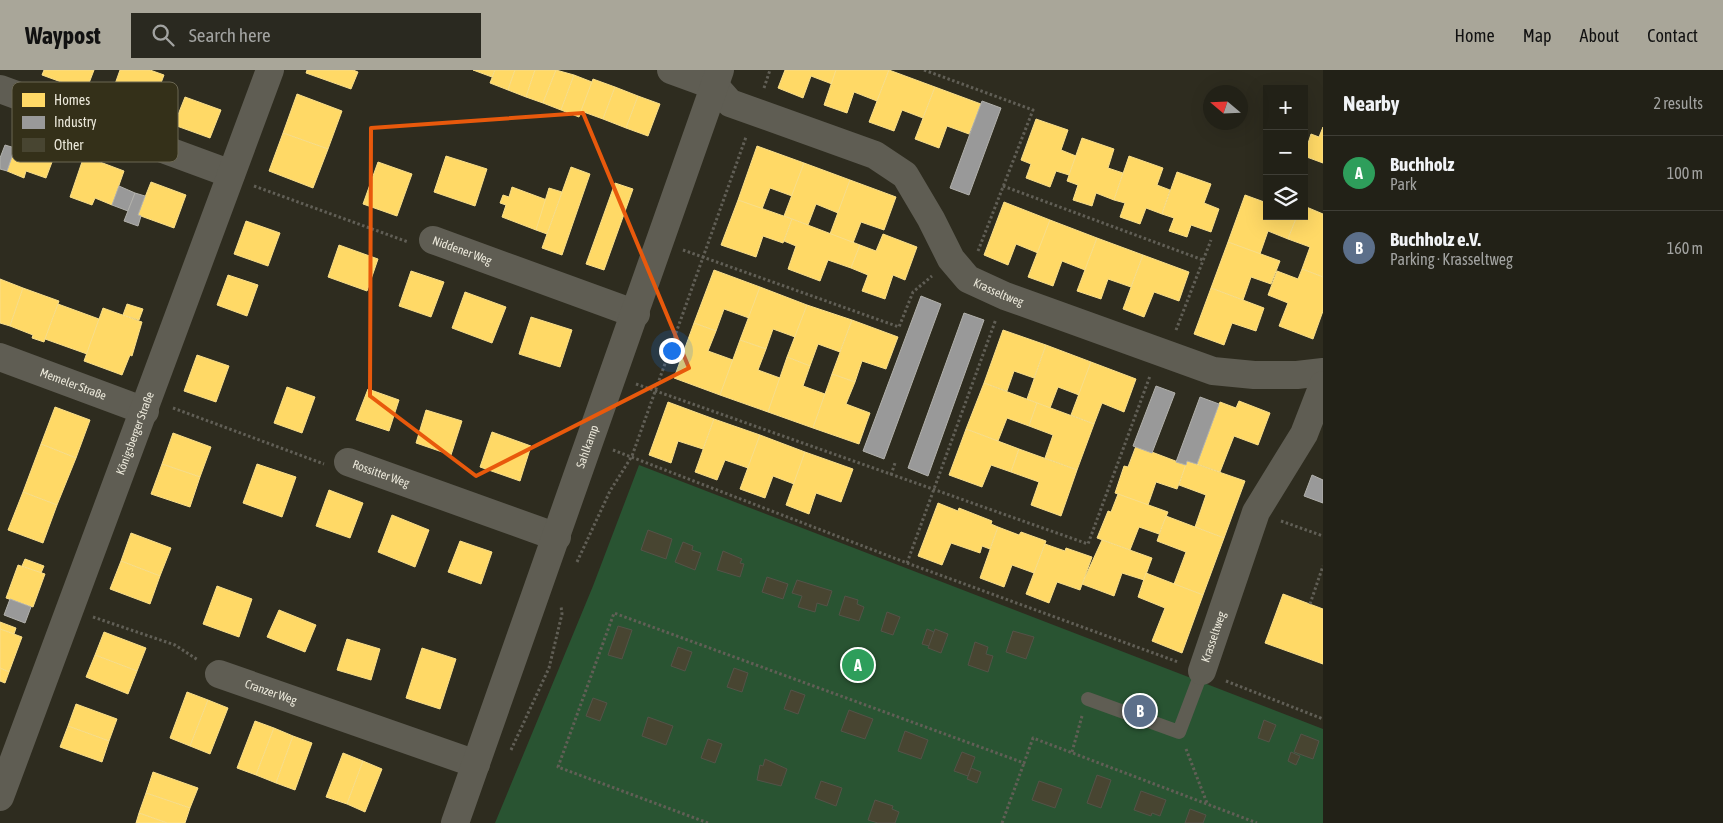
<!DOCTYPE html>
<meta charset="utf-8">
<style>
:root{--surface:#222117;--page:#2a2920;--text:#f1f3f6;--muted:#a2a3a1;--line:#3f3e36;--accent:#a9a699}
body{margin:0;font-family:"Asap Condensed",sans-serif;background:var(--page);color:var(--text)}
.controls{position:absolute;right:15px;top:15px;display:grid;overflow:hidden;border-radius:0px;box-shadow:0 5px 20px #0002}
.controls button{width:45px;height:45px;display:grid;place-items:center;padding:0;border:0;border-bottom:1px solid var(--line);background:var(--surface);color:var(--text);font:25px sans-serif}
.compass{position:absolute;left:1203px;top:15px;width:45px;height:45px;border-radius:50%;background:var(--surface);box-shadow:0 5px 20px #0002;rotate:289deg}
.you{position:absolute;left:671px;top:280px;width:18px;height:18px;margin:-12px;border:4px solid #fff;border-radius:50%;background:#1a73e8;box-shadow:0 0 0 8px #1a73e833}
.badge{display:grid;place-items:center;width:32px;height:32px;border-radius:50%;background:var(--accent);color:#fff;font-size:16px;font-weight:700}
.pin{position:absolute;translate:-50% -50%;border:2px solid #fff;box-shadow:0 1px 5px #0006}
.list{margin:0;padding:0;list-style:none}
h2{display:flex;justify-content:space-between;align-items:center;height:65px;margin:0;padding:0 20px;font-size:21px}
h2 small{font-size:16px;font-weight:400;color:var(--muted)}
.list li{display:grid;grid-template-columns:32px 1fr auto;gap:15px;align-items:center;box-sizing:border-box;height:75px;padding:0 20px;border-top:1px solid var(--line)}
.list b{display:block;font-size:19px;white-space:nowrap}
.list p{margin:0;font-size:16px;white-space:nowrap;color:var(--muted)}
.list em{font-size:16px;font-style:normal;color:var(--muted)}
.icon{flex:none;width:28px;height:28px;fill:none;stroke:currentColor;stroke-width:2;stroke-linecap:round;stroke-linejoin:round}
.map{position:relative;flex:none;width:1323px;height:753px;overflow:hidden}
header{display:flex;align-items:center;gap:30px;box-sizing:border-box;height:70px;padding:0 25px;background:var(--accent);color:#111}
header strong{font-size:24px}
nav{display:flex;gap:28px;margin-inline-start:auto;font-size:18px}
.search{width:350px;height:45px;background:var(--page);display:flex;align-items:center;gap:12px;box-sizing:border-box;padding:0 18px;border-radius:0px;color:var(--muted);font-size:19px}
main{display:flex}
aside{flex:1;background:var(--surface)}
.map>svg:first-child{display:block}
.green{fill:#295432}
.homes{fill:#ffd966;stroke:#f9de89}
.industry{fill:#999;stroke:#b2b1ac}
.building{fill:#484531;stroke:#545348}
.lines{fill:none;stroke-linecap:round;stroke-linejoin:round}
.path{stroke:#615f56;stroke-width:3;stroke-dasharray:2.5 2.5;stroke-linecap:butt}
.service{stroke:#5f5d53;stroke-width:14}
.minor{stroke:#5f5d53;stroke-width:28}
.tertiary{stroke:#5f5d53;stroke-width:28}
.marked{fill:none;stroke:#e8590c;stroke-width:4;stroke-linejoin:round}
.labels{text-anchor:middle;dominant-baseline:central;stroke-width:5;stroke-linejoin:round;paint-order:stroke}
.street-label{font-size:12px;fill:#ebe8da;stroke:#343019}
.key{fill:#343019;stroke:#6b6753;stroke-width:1}
.key-label{font-size:14px;fill:#ebe8da}
</style>
<header>
<strong>Waypost</strong>
<div class="search"><svg class="icon" aria-label="search" viewBox="0 0 24 24"><circle cx="10" cy="10" r="6"/><path d="M15 15l6 6"/></svg>Search here</div>
<nav><a>Home</a><a>Map</a><a>About</a><a>Contact</a></nav>
</header>
<main>
<div class="map">
<svg width="1323" height="753" viewBox="0 0 1323 753">
<rect width="100%" height="100%" fill="#2e2c1f"/>
<path class="green" d="M639,395L1323,659V753H495L593,516Z"/>
<g class="homes">
<path d="M44,0H94L86,21L42,5Z"/>
<path d="M120,0H150L164,5L149,45L109,31Z"/>
<path d="M307,0H353L358,2L351,19L306,3Z"/>
<path d="M473,0H495L492,7Z"/>
<path d="M495,0H515L508,20L490,13Z"/>
<path d="M515,0H535L526,27L508,20Z"/>
<path d="M535,0H556L543,33L526,27Z"/>
<path d="M556,0L574,5L561,40L543,33Z"/>
<path d="M785,0H836L832,14L811,6L803,28L778,18Z"/>
<path d="M836,0H889L877,31L854,22L847,43L824,35Z"/>
<path d="M889,0L935,17L923,48L902,40L894,61L869,52Z"/>
<path d="M574,5L592,12L579,47L561,40Z"/>
<path d="M593,9L615,17L603,49L581,41Z"/>
<path d="M615,17L638,26L626,58L603,49Z"/>
<path d="M935,17L981,34L969,64L947,56L939,78L915,69Z"/>
<path d="M297,24L342,41L328,79L283,63Z"/>
<path d="M638,26L660,34L648,66L626,58Z"/>
<path d="M185,27L221,40L210,68L174,55Z"/>
<path d="M1036,49L1068,60L1061,80L1076,86L1069,105L1056,101L1050,117L1026,108L1031,94L1021,90Z"/>
<path d="M1323,57V93L1304,86L1311,64L1319,67Z"/>
<path d="M21,62L58,76L46,108L26,101L24,108L7,101Z"/>
<path d="M283,63L328,79L313,118L269,101Z"/>
<path d="M1082,68L1114,79L1108,98L1123,103L1114,130L1096,123L1092,136L1073,130L1078,115L1067,111Z"/>
<path d="M757,76L804,93L792,126L770,118L762,139L738,130Z"/>
<path d="M84,86L124,101L112,135L95,128L92,135L70,127Z"/>
<path d="M446,86L487,99L475,136L434,122Z"/>
<path d="M1129,86L1163,98L1157,115L1170,120L1162,144L1146,138L1140,154L1120,147L1125,133L1114,130Z"/>
<path d="M378,92L412,104L397,146L363,134Z"/>
<path d="M804,93L850,110L838,143L816,134L808,155L784,146Z"/>
<path d="M571,97L590,104L562,185L542,178Z"/>
<path d="M1177,102L1211,114L1204,133L1219,139L1211,162L1191,155L1187,167L1169,161L1174,148L1162,144Z"/>
<path d="M850,110L896,127L884,160L861,152L853,173L830,164Z"/>
<path d="M151,112L186,125L174,158L138,145Z"/>
<path d="M615,113L633,119L604,200L586,194Z"/>
<path d="M512,117L547,130L536,160L502,147L506,135L500,133L503,125L509,127Z"/>
<path d="M549,118L562,122L547,164L536,160Z"/>
<path d="M1245,125L1267,133V146H1297L1288,169L1268,161L1260,184L1228,172Z"/>
<path d="M738,130L792,149L783,173L763,166L756,187L721,175Z"/>
<path d="M1004,132L1050,150L1038,183L1016,174L1008,195L984,185Z"/>
<path d="M1304,136L1323,144V207L1302,199L1310,177L1288,169L1297,146H1304Z"/>
<path d="M792,149L860,175L851,198L828,190L820,211L788,199L796,176L784,171Z"/>
<path d="M1050,150L1097,168L1085,200L1062,191L1053,216L1028,207Z"/>
<path d="M246,151L280,163L268,196L234,184Z"/>
<path d="M883,164L917,177L905,210L893,205L885,229L862,221L868,205L851,198L860,175L876,181Z"/>
<path d="M1097,168L1143,185L1131,217L1108,209L1101,229L1077,221Z"/>
<path d="M1228,172L1280,191L1271,214L1251,207L1243,230L1211,218Z"/>
<path d="M339,175L378,189L367,221L328,207Z"/>
<path d="M1143,185L1189,202L1179,231L1154,222L1144,247L1123,239Z"/>
<path d="M1302,199L1323,207V241L1313,269L1279,256L1288,233L1268,225L1277,201L1298,209Z"/>
<path d="M714,200L760,217L749,248L724,239L716,261L694,253Z"/>
<path d="M411,201L444,212L431,247L399,236Z"/>
<path d="M228,205L258,215L247,246L217,235Z"/>
<path d="M0,209L23,218L10,256L0,253Z"/>
<path d="M760,217L807,235L795,267L773,259L766,279L740,270Z"/>
<path d="M23,218L59,231L44,272L32,268L33,265L10,256Z"/>
<path d="M1211,218L1264,238L1256,261L1232,253L1224,275L1194,264Z"/>
<path d="M465,222L506,237L492,273L452,258Z"/>
<path d="M58,234L99,249L87,284L45,269Z"/>
<path d="M127,234L143,239L139,250L123,245Z"/>
<path d="M807,235L852,250L840,282L818,274L810,296L787,287Z"/>
<path d="M103,238L142,252L132,286L130,285L122,305L84,291Z"/>
<path d="M531,247L572,260L560,297L519,284Z"/>
<path d="M852,250L898,267L886,299L862,291L855,312L832,304Z"/>
<path d="M694,253L716,261L708,281L733,290L720,325L674,308Z"/>
<path d="M1003,260L1046,275L1034,308L1014,301L1007,321L984,313Z"/>
<path d="M740,270L766,279L758,300L780,308L768,342L720,325Z"/>
<path d="M1046,275L1091,292L1079,325L1058,317L1050,338L1027,329Z"/>
<path d="M197,285L229,296L216,332L184,321Z"/>
<path d="M787,287L810,296L803,316L825,324L813,358L768,342Z"/>
<path d="M1091,292L1136,309L1124,342L1102,333L1094,354L1071,345Z"/>
<path d="M832,304L855,312L846,334L870,343L859,374L813,358Z"/>
<path d="M984,313L1037,333L1029,356L1007,348L998,371L966,359Z"/>
<path d="M287,317L315,327L302,363L274,353Z"/>
<path d="M368,319L399,330L389,361L356,350Z"/>
<path d="M1239,331L1270,343L1258,375L1234,366L1220,402L1197,394L1220,332L1236,338Z"/>
<path d="M668,332L714,349L703,379L678,371L671,393L649,385Z"/>
<path d="M1037,333L1094,354L1077,400L1045,388L1053,365L1029,356Z"/>
<path d="M55,337L90,350L76,388L41,374Z"/>
<path d="M426,340L462,351L451,385L416,373Z"/>
<path d="M714,349L760,365L748,398L725,390L717,410L695,402Z"/>
<path d="M966,359L1019,379L1011,402L991,395L982,417L949,405Z"/>
<path d="M492,362L531,376L520,411L480,397Z"/>
<path d="M173,363L211,377L200,407L162,394Z"/>
<path d="M760,365L805,382L794,414L773,406L765,428L740,419Z"/>
<path d="M41,374L76,388L57,435L23,422Z"/>
<path d="M1136,376L1186,395L1177,419L1156,412L1148,435L1115,423L1124,396L1128,397Z"/>
<path d="M1019,379L1077,400L1061,446L1031,435L1039,412L1011,402Z"/>
<path d="M805,382L853,399L841,432L816,423L809,444L786,435Z"/>
<path d="M1187,391L1245,411L1224,468L1195,457L1206,425L1179,415Z"/>
<path d="M162,394L200,407L190,437L151,424Z"/>
<path d="M257,394L296,407L282,447L243,433Z"/>
<path d="M329,420L363,433L350,468L316,456Z"/>
<path d="M23,422L57,435L43,473L8,460Z"/>
<path d="M1118,424L1168,442L1159,464L1139,457L1130,480L1097,468L1108,441L1111,442Z"/>
<path d="M938,433L958,441L959,438L992,451L991,454L998,457L990,479L982,476L980,483L951,473L942,495L918,486Z"/>
<path d="M392,445L429,460L415,497L378,482Z"/>
<path d="M1166,446L1224,468L1203,525L1174,514L1186,482L1157,471Z"/>
<path d="M998,457L1019,465L1021,462L1046,471L1034,503L1012,495L1004,517L980,508Z"/>
<path d="M131,463L171,478L160,506L121,491Z"/>
<path d="M1102,470L1152,488L1144,510L1122,503L1114,526L1082,514Z"/>
<path d="M460,471L492,482L481,514L448,502Z"/>
<path d="M1045,474L1065,481L1066,478L1092,487L1080,520L1057,512L1049,533L1026,524Z"/>
<path d="M25,489L44,496L41,503L22,496Z"/>
<path d="M121,491L160,506L150,534L110,519Z"/>
<path d="M18,495L45,504L33,537L6,528Z"/>
<path d="M1146,503L1203,525L1182,583L1152,571L1165,538L1138,527Z"/>
<path d="M217,516L252,529L239,567L203,554Z"/>
<path d="M1283,524L1323,539V594L1265,573Z"/>
<path d="M279,540L316,555L305,582L267,567Z"/>
<path d="M0,552L16,558L14,564L0,559Z"/>
<path d="M0,559L22,567L9,602L0,598Z"/>
<path d="M104,562L146,578L137,601L95,585Z"/>
<path d="M347,569L380,579L371,610L337,600Z"/>
<path d="M422,578L456,589L440,639L406,628Z"/>
<path d="M95,585L137,601L128,624L86,607Z"/>
<path d="M0,598L9,602L5,613L0,611Z"/>
<path d="M187,622L208,630L190,676L170,668Z"/>
<path d="M208,630L228,638L210,684L190,676Z"/>
<path d="M76,634L117,649L109,671L68,656Z"/>
<path d="M255,651L274,658L256,705L237,698Z"/>
<path d="M68,656L109,671L102,692L60,677Z"/>
<path d="M274,658L293,666L276,713L256,705Z"/>
<path d="M293,666L312,673L295,720L276,713Z"/>
<path d="M343,683L363,691L347,734L326,727Z"/>
<path d="M363,691L382,699L365,742L347,734Z"/>
<path d="M153,702L198,718L190,738L146,723Z"/>
<path d="M146,723L190,738L185,753H167L139,743Z"/>
<path d="M139,743L167,753H136Z"/>
</g>
<g class="industry">
<path d="M982,31L1001,38L969,125L950,118Z"/>
<path d="M5,75L15,78L7,101L0,99V88Z"/>
<path d="M119,116L135,123L128,141L112,135Z"/>
<path d="M135,123L145,126L138,145L141,146L138,156L124,151Z"/>
<path d="M921,226L941,234L884,389L863,381Z"/>
<path d="M964,243L984,250L928,406L908,398Z"/>
<path d="M1156,316L1175,323L1152,383L1133,376Z"/>
<path d="M1200,327L1219,334L1197,394L1187,391L1186,395L1176,392Z"/>
<path d="M1312,405L1323,410V433L1304,426Z"/>
<path d="M10,529L31,537L25,553L4,545Z"/>
</g>
<g class="building">
<path d="M648,460L672,469L666,489L641,480Z"/>
<path d="M683,472L693,476L692,480L701,483L695,500L675,492Z"/>
<path d="M723,481L742,489L740,493L744,494L740,507L717,500Z"/>
<path d="M767,507L788,514L783,529L762,522Z"/>
<path d="M797,510L832,521L827,536L817,533L815,542L798,537L802,526L792,523Z"/>
<path d="M845,526L858,530L857,534L864,537L859,551L839,545Z"/>
<path d="M887,542L900,547L893,565L881,561Z"/>
<path d="M618,556L632,560L622,589L608,585Z"/>
<path d="M927,559L934,562L929,576L922,574Z"/>
<path d="M935,559L948,564L941,583L928,578Z"/>
<path d="M1013,561L1034,567L1026,589L1006,582Z"/>
<path d="M975,572L988,577L986,584L993,586L988,602L968,595Z"/>
<path d="M678,577L692,582L685,601L671,596Z"/>
<path d="M734,598L748,603L742,622L727,617Z"/>
<path d="M791,620L805,625L798,644L784,639Z"/>
<path d="M593,628L607,633L600,651L586,646Z"/>
<path d="M849,640L873,649L865,669L841,661Z"/>
<path d="M648,647L673,656L666,675L642,666Z"/>
<path d="M1264,650L1276,655L1269,672L1258,668Z"/>
<path d="M905,661L928,670L921,689L898,681Z"/>
<path d="M1301,664L1319,671L1313,689L1294,682Z"/>
<path d="M708,669L722,674L715,693L701,688Z"/>
<path d="M962,682L975,687L968,706L954,701Z"/>
<path d="M1291,682L1300,686L1296,695L1288,691Z"/>
<path d="M765,689L787,699L781,716L757,710L760,695L763,696Z"/>
<path d="M971,698L981,702L977,713L967,709Z"/>
<path d="M1097,705L1111,710L1101,738L1087,733Z"/>
<path d="M821,711L842,718L836,736L815,728Z"/>
<path d="M1039,711L1062,719L1055,738L1032,730Z"/>
<path d="M1141,721L1166,730L1160,746L1152,743L1151,746L1134,740Z"/>
<path d="M875,730L893,736L892,739L899,742L895,753H878L868,750Z"/>
<path d="M1190,739L1206,745L1203,753H1185Z"/>
</g>
<g class="lines">
<g class="path">
<path d="M924,0L1033,40L978,181"/>
<path d="M764,18L770,0"/>
<path d="M254,116L408,172"/>
<path d="M1003,116L1203,190"/>
<path d="M683,180L899,257L913,222L932,206"/>
<path d="M1176,260L1211,170"/>
<path d="M636,314L1088,474L1150,306"/>
<path d="M173,338L324,394"/>
<path d="M613,380L907,493L1178,592"/>
<path d="M891,405L895,393"/>
<path d="M1281,451L1323,466"/>
<path d="M577,492L610,421L632,386L746,67"/>
<path d="M907,493L996,249"/>
<path d="M1310,534L1323,496"/>
<path d="M93,547L175,575L198,590"/>
<path d="M1226,611L1323,649"/>
<path d="M1186,679L1207,733"/>
<path d="M511,680L549,598L562,544L561,536"/>
<path d="M1072,682L1082,646"/>
<path d="M708,753L558,697L614,543L1024,693L1033,668L1257,753"/>
<path d="M1002,753L1024,693"/>
</g>
<path class="service" d="M1088,629L1179,662L1202,601"/>
<g class="minor">
<path id="s1" d="M671,0L715,16L730,33L875,85L905,105L931,149L951,189L968,209L1005,226L1213,301L1254,305H1297L1323,302"/>
<path d="M0,19L231,104"/>
<path id="s2" d="M433,170L636,244"/>
<path id="s3" d="M0,287L145,341"/>
<path id="s4" d="M348,392L557,467"/>
<path id="s5" d="M1202,601L1256,442L1304,364L1323,315"/>
<path id="s6" d="M219,604L476,694"/>
<path id="s7" d="M0,727L270,0"/>
</g>
<path class="tertiary" id="s8" d="M455,753L720,0"/>
</g>
<path class="marked" d="M583,43L689,298L476,406L370,326L371,58Z"/>
<g class="labels">
<g class="street-label">
<text stroke="none"><textPath href="#s2" startOffset="31">Niddener Weg</textPath></text>
<text stroke="none"><textPath href="#s1" startOffset="415">Krasseltweg</textPath></text>
<text stroke="none"><textPath href="#s3" startOffset="78">Memeler Straße</textPath></text>
<text stroke="none"><textPath href="#s7" startOffset="388">Königsberger Straße</textPath></text>
<text stroke="none"><textPath href="#s8" startOffset="399">Sahlkamp</textPath></text>
<text stroke="none"><textPath href="#s4" startOffset="35">Rossitter Weg</textPath></text>
<text stroke="none"><textPath href="#s5" startOffset="36">Krasseltweg</textPath></text>
<text stroke="none"><textPath href="#s6" startOffset="55">Cranzer Weg</textPath></text>
</g>
</g>
<rect x="12" y="12" width="166" height="80" rx="8" class="key"/>
<rect x="22" y="23" width="23" height="14" fill="#ffd966"/>
<rect x="22" y="46" width="23" height="13" fill="#999"/>
<rect x="22" y="68" width="23" height="14" fill="#484531"/>
<g class="key-label">
<text x="54" y="35">Homes</text>
<text x="54" y="57">Industry</text>
<text x="54" y="80">Other</text>
</g>
</svg>
<div class="controls">
<button>+</button>
<button>−</button>
<button><svg class="icon" aria-label="layers" viewBox="0 0 24 24"><path d="M12 4l9 5-9 5-9-5zM3 14l9 5 9-5"/></svg></button>
</div>
<svg class="compass" viewBox="-18 -18 36 36"><path d="M0-13l5 13h-10z" fill="#e53935"/><path d="M0 13l5-13h-10z" fill="#a2a3a1"/></svg>
<div class="you"></div>
<div class="pin badge" style="left:858px;top:595px;background:#2e9e5b">A</div>
<div class="pin badge" style="left:1140px;top:641px;background:#5c6f8a">B</div>
</div>
<aside>
<h2>Nearby<small>2 results</small></h2>
<ul class="list">
<li><span class="badge" style="background:#2e9e5b">A</span><div><b>Buchholz</b><p>Park</p></div><em>100 m</em></li>
<li><span class="badge" style="background:#5c6f8a">B</span><div><b>Buchholz e.V.</b><p>Parking · Krasseltweg</p></div><em>160 m</em></li>
</ul>
</aside>
</main>
